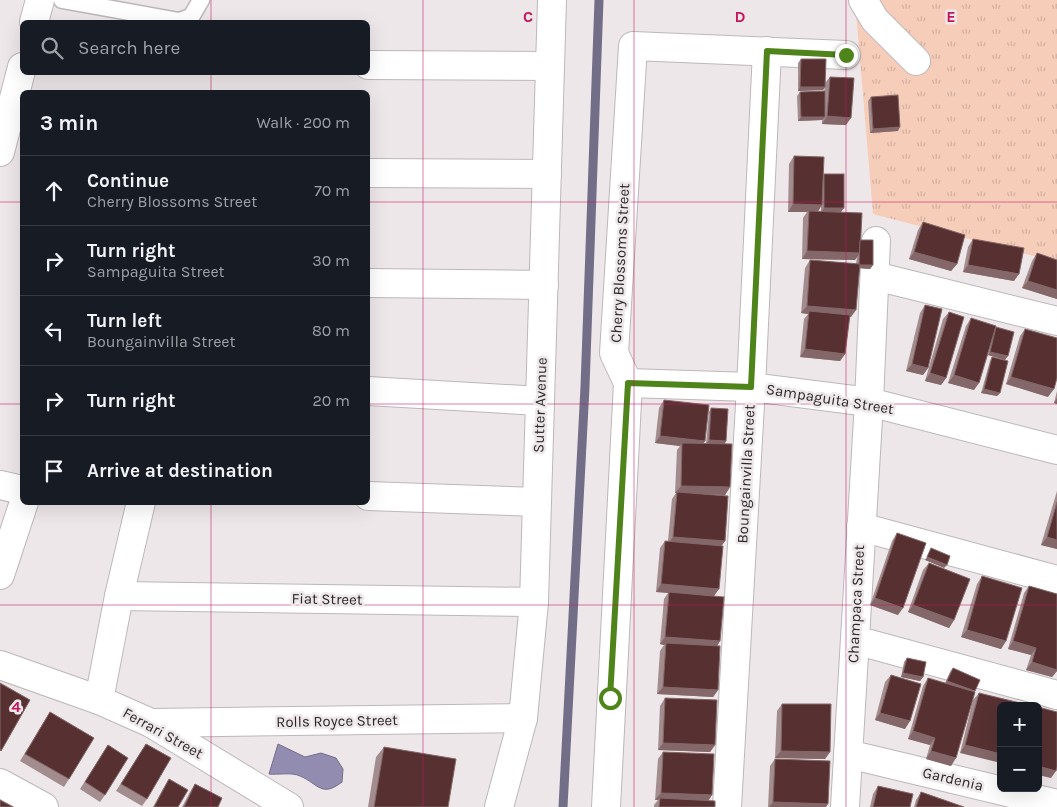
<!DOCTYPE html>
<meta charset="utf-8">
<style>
:root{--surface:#171b24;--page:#20242c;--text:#f1f3f6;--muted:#9ea1a6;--line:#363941}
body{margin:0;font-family:Karla,sans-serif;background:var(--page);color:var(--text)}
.controls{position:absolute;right:15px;bottom:15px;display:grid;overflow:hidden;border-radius:8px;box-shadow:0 5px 20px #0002}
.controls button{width:45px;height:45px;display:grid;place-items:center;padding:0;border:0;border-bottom:1px solid var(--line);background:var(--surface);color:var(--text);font:25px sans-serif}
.stop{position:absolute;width:15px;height:15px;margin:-11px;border:4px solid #4f841a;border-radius:50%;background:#fff}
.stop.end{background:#4f841a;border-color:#fff;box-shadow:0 1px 5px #0008}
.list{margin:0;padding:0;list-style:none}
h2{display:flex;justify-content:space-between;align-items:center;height:65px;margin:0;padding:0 20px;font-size:21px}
h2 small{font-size:16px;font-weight:400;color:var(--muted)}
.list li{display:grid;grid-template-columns:32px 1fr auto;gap:15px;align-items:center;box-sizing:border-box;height:70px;padding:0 20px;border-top:1px solid var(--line)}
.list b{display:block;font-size:19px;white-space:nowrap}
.list p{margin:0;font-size:16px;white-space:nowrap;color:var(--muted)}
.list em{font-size:16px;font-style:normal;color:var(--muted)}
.icon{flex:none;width:28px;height:28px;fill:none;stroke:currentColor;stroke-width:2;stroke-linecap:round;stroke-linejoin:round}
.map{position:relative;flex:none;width:1057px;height:807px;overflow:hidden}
.search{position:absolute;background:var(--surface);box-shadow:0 5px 20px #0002;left:20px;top:20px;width:350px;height:55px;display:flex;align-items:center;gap:12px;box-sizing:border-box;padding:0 18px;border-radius:8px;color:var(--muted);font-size:19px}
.panel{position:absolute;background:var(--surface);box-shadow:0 5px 20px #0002;left:20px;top:90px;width:350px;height:415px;border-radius:8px}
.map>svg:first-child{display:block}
.grass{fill:url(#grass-tufts)}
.water{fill:#938cb1;stroke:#736e88}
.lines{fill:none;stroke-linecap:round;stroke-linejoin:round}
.stream{stroke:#736e88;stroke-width:9}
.service-casing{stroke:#bdb7b9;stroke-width:19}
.minor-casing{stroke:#bdb7b9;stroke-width:30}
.service{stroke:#fff;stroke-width:16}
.minor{stroke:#fff;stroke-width:28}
.wall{fill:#a28c8e;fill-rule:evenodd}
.shaded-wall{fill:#846869}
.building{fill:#573132;stroke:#846869}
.route{stroke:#4f841a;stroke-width:6}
.grid{fill:none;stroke:#c2185b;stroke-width:1;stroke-opacity:0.55}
.labels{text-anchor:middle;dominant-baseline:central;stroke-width:5;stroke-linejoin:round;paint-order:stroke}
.street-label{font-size:15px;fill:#292728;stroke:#eee7ea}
.grid-label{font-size:16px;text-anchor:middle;font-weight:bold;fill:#c2185b;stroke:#eee7ea;stroke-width:5;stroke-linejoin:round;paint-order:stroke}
</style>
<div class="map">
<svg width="1057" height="807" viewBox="0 0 1057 807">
<defs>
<pattern id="grass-tufts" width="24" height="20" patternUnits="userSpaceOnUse" patternTransform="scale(1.25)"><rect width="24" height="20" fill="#f6cdb9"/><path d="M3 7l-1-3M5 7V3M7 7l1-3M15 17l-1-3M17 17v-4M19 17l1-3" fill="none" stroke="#d3b09f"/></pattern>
</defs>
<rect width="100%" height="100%" fill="#eee7ea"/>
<path class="grass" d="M855,0H1057V262L873,214Z"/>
<path class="water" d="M278,744L305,757L321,753L336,758L343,769L342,782C321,798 319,784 300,776C292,772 278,775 269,774Z"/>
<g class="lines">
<path class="stream" d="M563,807L585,387L599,0"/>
<g class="service-casing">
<path id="service" d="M62,0L179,21L191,17L201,0"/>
</g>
<g class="minor-casing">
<g id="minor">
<path d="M863,0L875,20L916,61"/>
<path d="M34,22L40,0"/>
<path d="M368,65L550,66"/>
<path d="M0,152L22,67"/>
<path d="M368,173L547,174"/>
<path d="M875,276L1057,321"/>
<path d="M368,283L544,285"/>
<path d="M628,383L751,387L869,402L1057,450"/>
<path d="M368,391L540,401"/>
<path d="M0,485L22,490"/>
<path d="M368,496L537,502"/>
<path d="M861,527L1057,580"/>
<path d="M0,575L24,502"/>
<path d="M119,596L534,602"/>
<path d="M855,640L1057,695"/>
<path d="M0,665L99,700L151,723L289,807"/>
<path d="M99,700L119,596L141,502"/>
<path d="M151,723L523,718"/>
<path d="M848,754L1057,804"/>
<path d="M0,783L44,807"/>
<path d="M499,807L523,718L534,602L552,0"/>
<path d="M606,807L628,383L614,353L633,46L846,55"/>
<path d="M727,807L751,387L767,51"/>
<path d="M845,807L869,402L876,241"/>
</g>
</g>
<use href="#service" class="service"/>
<use href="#minor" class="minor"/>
</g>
<g class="wall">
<path d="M801,59L825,83L830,77L846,125L822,124V120L798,121L797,96L800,92L824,91L825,88L823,90L798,91V63Z"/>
<path d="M871,97L898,131L870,133L868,101Z"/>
<path d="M794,156L823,176L824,174L841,212L860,240L873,265L870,269L860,268L851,317H849L845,354L840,361L800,357L804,319L808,314L801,313L805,268L810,260L856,264L857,257L855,260L802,259L803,218L807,212H788L789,164ZM821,206V211H818Z"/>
<path d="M923,222L957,264L951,271L909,259L918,230Z"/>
<path d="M973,239L1014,281L963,272L968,247Z"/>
<path d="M1037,253L1057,260V299L1022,288L1032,261Z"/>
<path d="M925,305L928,368L923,375L906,371L920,313Z"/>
<path d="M949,312L946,378L941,385L925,381L943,319Z"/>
<path d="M971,318L995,329L1005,360L988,355L990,348L974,390L948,383L966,326Z"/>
<path d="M1025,329L1048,397L1006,384L1020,336Z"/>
<path d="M992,357L1000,393L997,396L981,393L990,361Z"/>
<path d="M1057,391V404L1054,403Z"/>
<path d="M664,400L705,441L703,444H706L709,412L711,408L726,441L724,444L730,487L725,495L700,494L725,541L721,546L714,596L720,641L717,646L718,690L713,697L657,694L660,651L664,645L660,644L664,599L668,593L656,592L660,548L665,541H668L672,499L676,493H675L677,450L680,446L655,443L659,408Z"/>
<path d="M1057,491V549L1041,545Z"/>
<path d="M897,533L898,615L870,605L892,541Z"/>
<path d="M929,563L954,620L949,628L908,612L923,570Z"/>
<path d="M982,576L1006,641L1001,649L961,637L977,584Z"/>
<path d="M1029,586L1057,594V671L1052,677L1026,670L1031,655L1008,649L1024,593Z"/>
<path d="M907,658L923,677L920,681L901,677L904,662Z"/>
<path d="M953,668L975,691L951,766L926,759L930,745L908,739L923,686L928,678L945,683L950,672Z"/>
<path d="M891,675L905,729L875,720L885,682Z"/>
<path d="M979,693L1020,703L960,753L973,700Z"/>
<path d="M665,698L715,745L710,752L658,750L660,706Z"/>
<path d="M782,704L830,752L825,759L775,758L777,711Z"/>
<path d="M50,712L69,779L64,787L20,761Z"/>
<path d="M146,744L147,799L142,806L116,791Z"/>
<path d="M108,745L105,795L100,802L80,789Z"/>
<path d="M384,747L448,807H368L376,757Z"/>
<path d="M663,752L708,800L715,807H654V805L658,800H655L658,759Z"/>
<path d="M775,759L826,807H768L770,766Z"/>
<path d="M169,779L178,807H153L164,787Z"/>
<path d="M195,784L218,807H182L190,792Z"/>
<path d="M878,786L910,807H870L873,794Z"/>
<path d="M921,792L964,807H914L916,800Z"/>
</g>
<g class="shaded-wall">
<path d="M800,87H825L823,90L798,91Z"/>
<path d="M827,116L851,118L846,125L822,124Z"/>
<path d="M801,117H825L822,120L798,121Z"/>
<path d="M900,127L898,131L870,133L873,129Z"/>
<path d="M793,204L822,205L817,213L809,211L807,212H788Z"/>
<path d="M824,208H844L841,212H821Z"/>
<path d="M807,251L860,253L855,260L802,259Z"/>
<path d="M914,252L957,264L951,271L909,259Z"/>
<path d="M859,265H873L870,269L856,268Z"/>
<path d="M968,265L1019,274L1014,281L963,272Z"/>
<path d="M1028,281L1057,290V299L1022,288Z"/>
<path d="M807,306L856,310L851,317L809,314V311L808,314L801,313Z"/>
<path d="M805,349L845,354L840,361L800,357Z"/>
<path d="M990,352L1008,356L1005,360L988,355Z"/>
<path d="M912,364L928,368L923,375L906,371Z"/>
<path d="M930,373L946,378L941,385L925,381Z"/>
<path d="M954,375L979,383L974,390L948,383Z"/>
<path d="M1011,377L1054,389L1048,397L1006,384Z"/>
<path d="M984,389L1000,393L997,396L981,393Z"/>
<path d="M1057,398V404L1054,403Z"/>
<path d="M660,436L705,441L700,448L682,443L680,446L655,443Z"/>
<path d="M709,440L726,441L724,445L706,444Z"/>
<path d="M681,486L730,487L725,495L675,493Z"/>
<path d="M673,537L725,541L720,548L668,544Z"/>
<path d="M1047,537L1057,540V549L1041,545Z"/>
<path d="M927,557L947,565L944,568L925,560Z"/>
<path d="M661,584L719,589L714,596L656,592Z"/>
<path d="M875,598L903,608L898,615L870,605Z"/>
<path d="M913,605L954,620L949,628L908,612Z"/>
<path d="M967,630L1006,641L1001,649L961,637Z"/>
<path d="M665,637L720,641L715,649L666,643L664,645L660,644Z"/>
<path d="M1013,641L1036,648L1031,655L1008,649Z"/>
<path d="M1032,662L1057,670V671L1052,677L1026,670Z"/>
<path d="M903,673L923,677L920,681L901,677Z"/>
<path d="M947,681L975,692L945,685Z"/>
<path d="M663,687L718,690L713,697L657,694Z"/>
<path d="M880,713L910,721L905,729L875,720Z"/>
<path d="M913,731L935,738L930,745L908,739Z"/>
<path d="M663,743L715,745L710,752L658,750Z"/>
<path d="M965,745L1001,754V763L960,753Z"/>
<path d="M781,751L830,752L825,759L775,758Z"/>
<path d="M931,751L956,758L951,766L926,759Z"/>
<path d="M1038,766L1056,771L1051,778L1038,775Z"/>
<path d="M661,793L712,795L707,803L660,798L658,800H655Z"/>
<path d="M773,802L828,804L826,807H772V806L771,807H769Z"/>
</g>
<g class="building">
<path d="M801,59H826L825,87H800Z"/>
<path d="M830,77L854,78L851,118L827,116Z"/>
<path d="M825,91V117H801L800,92Z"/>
<path d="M898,95L900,127L873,129L871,97Z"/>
<path d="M794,156L824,157L822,205L793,204Z"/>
<rect x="824" y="174" width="20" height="34"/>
<path d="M809,211L862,213L860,253L807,251Z"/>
<path d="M923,222L965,235L957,264L914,252Z"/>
<path d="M973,239L1024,248L1019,274L968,265Z"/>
<path d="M860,240H873V265H860L859,264Z"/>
<path d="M1037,253L1057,260V290L1028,281Z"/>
<path d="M810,260L860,264L856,310L807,306Z"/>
<path d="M925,305L942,309L928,368L912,364Z"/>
<path d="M809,311L850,315L845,354L805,349Z"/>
<path d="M949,312L964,317L946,378L930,373Z"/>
<path d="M971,318L996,326L979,383L954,375Z"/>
<path d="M996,327L1014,332L1008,356L990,352Z"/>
<path d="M1025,329L1057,338V378L1054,389L1011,377Z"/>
<path d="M992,357L1008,361L1000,393L984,389Z"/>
<path d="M664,400L709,405L705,441L660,436Z"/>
<path d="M711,408L728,409L726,441L709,440Z"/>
<path d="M682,443L732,444L730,487L681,486Z"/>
<path d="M677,492L728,496L725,541L673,537Z"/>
<path d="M1057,502V540L1047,537Z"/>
<path d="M897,533L926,543L903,608L875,598Z"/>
<path d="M665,541L723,546L719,589L661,584Z"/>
<path d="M931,548L950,556L947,565L927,557Z"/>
<path d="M929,563L970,579L954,620L913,605Z"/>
<path d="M982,576L1022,588L1006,641L967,630Z"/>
<path d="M1029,586L1057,594V670L1032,662L1036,648L1013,641Z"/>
<path d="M669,592L724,597L720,641L665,637Z"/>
<path d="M666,643L720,646L718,690L663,687Z"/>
<path d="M907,658L926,662L923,677L903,673Z"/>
<path d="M953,668L980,680L975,691L947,681Z"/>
<path d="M891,675L921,684L910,721L880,713Z"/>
<path d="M928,678L975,692L956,758L931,751L935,738L913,731Z"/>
<path d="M0,683L30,700L1,751L0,750Z"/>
<path d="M979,693L1020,703V706H1001V754L965,745Z"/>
<path d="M665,698L717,700L715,745L663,743Z"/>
<path d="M782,704H831L830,752L781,751Z"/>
<path d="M1038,707L1057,712V767L1056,771L1038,766Z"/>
<path d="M50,712L94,738L69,779L25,754Z"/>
<path d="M146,744L171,758L147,799L121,784Z"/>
<path d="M108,745L128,758L105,795L85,782Z"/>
<path d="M384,747L456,759L448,807H374Z"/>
<path d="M663,752L714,754L712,795L661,793Z"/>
<path d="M775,759L830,761L828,804L773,802Z"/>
<path d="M169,779L188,790L178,807H154Z"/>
<path d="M195,784L222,798L218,807H184Z"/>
<path d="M878,786L913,794L910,807H873Z"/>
<path d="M921,792L964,807H916Z"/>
<path d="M660,798L715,801V807H659Z"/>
<path d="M0,800L13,807H0Z"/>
<path d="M772,806L793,807H772Z"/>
</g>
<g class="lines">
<path class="route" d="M610,698L628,383L751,387L767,51L846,55"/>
</g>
<path class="grid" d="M211,0V22M423,0V807M634,0V807M846,0V807M211,72V92M0,202H22M368,202H1057M0,404H22M368,404H1057M211,502V807M0,605H1057"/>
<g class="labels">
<g class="street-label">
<text transform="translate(620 263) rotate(-87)">Cherry Blossoms Street</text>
<text transform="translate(830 399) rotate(9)">Sampaguita Street</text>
<text transform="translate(540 405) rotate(-88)">Sutter Avenue</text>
<text transform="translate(746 474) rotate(-87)">Boungainvilla Street</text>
<text transform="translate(327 599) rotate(1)">Fiat Street</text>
<text transform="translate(856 604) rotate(-87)">Champaca Street</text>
<text transform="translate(337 721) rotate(-1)">Rolls Royce Street</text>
<text transform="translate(163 733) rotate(29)">Ferrari Street</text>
<text transform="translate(953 779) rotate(13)">Gardenia</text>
</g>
</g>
<g class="grid-label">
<text x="528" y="22">C</text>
<text x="740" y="22">D</text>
<text x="951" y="22">E</text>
<text x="16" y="712">4</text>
</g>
</svg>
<div class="controls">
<button>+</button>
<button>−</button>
</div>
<div class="stop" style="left:610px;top:698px"></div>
<div class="stop end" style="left:846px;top:55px"></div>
<div class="search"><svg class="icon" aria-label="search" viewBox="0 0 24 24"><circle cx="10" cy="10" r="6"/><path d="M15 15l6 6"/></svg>Search here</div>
<section class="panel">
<h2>3 min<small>Walk · 200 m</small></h2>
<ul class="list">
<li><svg class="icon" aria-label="ahead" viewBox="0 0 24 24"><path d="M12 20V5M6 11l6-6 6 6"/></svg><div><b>Continue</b><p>Cherry Blossoms Street</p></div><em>70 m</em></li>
<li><svg class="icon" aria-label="right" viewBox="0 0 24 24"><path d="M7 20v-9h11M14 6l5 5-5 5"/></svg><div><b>Turn right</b><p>Sampaguita Street</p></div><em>30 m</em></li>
<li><svg class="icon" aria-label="left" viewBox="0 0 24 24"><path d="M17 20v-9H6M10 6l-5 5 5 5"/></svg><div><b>Turn left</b><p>Boungainvilla Street</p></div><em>80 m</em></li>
<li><svg class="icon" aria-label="right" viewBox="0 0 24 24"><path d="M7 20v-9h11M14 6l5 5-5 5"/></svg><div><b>Turn right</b></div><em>20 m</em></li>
<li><svg class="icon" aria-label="arrive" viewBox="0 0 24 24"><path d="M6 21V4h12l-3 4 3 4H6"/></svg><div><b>Arrive at destination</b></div></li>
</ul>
</section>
</div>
